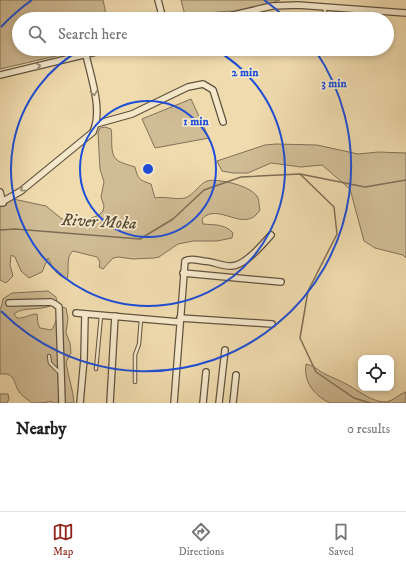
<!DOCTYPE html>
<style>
:root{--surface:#fff;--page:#f6f6f6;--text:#222;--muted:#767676;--line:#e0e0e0;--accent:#8f2418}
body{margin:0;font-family:"IM FELL DW Pica",serif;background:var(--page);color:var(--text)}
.controls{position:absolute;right:12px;bottom:12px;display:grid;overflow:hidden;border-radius:8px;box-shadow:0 2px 6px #0003}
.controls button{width:36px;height:36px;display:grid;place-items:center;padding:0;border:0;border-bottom:1px solid var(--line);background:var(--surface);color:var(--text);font:20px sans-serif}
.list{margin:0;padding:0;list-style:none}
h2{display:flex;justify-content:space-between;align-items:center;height:52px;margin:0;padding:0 16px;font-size:17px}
h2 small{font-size:13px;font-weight:400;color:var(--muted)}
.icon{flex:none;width:22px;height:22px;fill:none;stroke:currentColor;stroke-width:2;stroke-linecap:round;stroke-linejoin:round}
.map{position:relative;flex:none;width:406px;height:403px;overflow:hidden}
.search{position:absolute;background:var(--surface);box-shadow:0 2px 6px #0003;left:12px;right:12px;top:12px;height:44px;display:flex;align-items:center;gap:10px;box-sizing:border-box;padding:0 14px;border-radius:22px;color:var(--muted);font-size:15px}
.sheet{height:108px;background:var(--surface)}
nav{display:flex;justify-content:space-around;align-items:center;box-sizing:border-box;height:56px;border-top:1px solid var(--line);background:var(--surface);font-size:11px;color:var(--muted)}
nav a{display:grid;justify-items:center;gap:2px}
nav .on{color:var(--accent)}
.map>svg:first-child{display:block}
.green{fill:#d0bc95;stroke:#807258}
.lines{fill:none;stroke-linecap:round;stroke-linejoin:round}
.stream{stroke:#7d6e55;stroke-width:1.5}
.service-casing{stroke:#61543f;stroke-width:4.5}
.minor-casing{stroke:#61543f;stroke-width:8}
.service{stroke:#f5e8ca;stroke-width:2.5}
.minor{stroke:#f5e8ca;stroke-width:5.5}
.oneway{stroke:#938872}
.ring{fill:none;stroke:#1d4ed8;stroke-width:2}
.labels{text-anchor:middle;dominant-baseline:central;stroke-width:3.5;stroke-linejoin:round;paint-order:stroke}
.water-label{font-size:17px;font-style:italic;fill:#574b37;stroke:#f5e8ca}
.centre{fill:#1d4ed8;stroke:#f5e8ca;stroke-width:2}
.ring-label{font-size:12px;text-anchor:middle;font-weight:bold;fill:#1d4ed8;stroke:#f5e8ca;stroke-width:3.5;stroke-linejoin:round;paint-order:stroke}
</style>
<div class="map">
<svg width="406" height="403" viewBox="0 0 406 403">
<rect width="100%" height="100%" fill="#f0dbae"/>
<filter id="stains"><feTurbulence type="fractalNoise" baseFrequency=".005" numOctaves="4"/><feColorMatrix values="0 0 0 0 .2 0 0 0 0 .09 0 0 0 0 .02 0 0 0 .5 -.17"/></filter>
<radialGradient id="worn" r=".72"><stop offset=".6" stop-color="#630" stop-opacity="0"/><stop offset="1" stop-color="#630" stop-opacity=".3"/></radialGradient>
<g class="green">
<path d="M0,0H103L107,19H19V49H86L0,69Z"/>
<path d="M181,0H280L266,5L260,13L251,16L241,17L230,11L185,15Z"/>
<path d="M191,99L209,138L155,148L142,119Z"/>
<path d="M105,127L111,129C113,137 109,154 117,160C121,163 129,165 135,167C138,179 139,180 151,184L155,198C165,196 175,200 185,198C194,195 199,184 207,181C218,178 253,186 258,198C259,201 259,206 260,210C245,235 218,201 202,219L203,224C215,225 225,224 233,233L232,238L217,241H193L178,244L159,257L154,258L133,259L118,257L113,258L103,269L99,267L100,262L97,257L73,251C65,257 70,270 67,279C55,274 54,270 48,258L42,272L29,278L21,271L15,257L11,255L10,265L13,276L6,283L0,280V202L13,199L46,206L62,219L84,221L99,215L103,211L104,206L101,197L104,182L100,169L98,133L100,128Z"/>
<path d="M276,144L317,145L358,154L378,152L406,153V258L403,255L375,248L364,241L350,189L322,165L301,167L271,163L248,173H233L222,171L217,161L265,145Z"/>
<path d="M48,291L56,297L57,302C44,313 24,305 14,314L17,318C24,319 29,314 37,314L38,324L40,328L51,330C57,324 56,315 61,307L66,308L68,318L66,333L70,343L71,353L66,362C68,376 73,389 74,403H52L51,401C47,403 36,403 32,403C31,402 21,395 20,393C13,385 17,372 0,374V308H1L3,299L12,293Z"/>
<path d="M306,364C317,367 317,370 325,374C333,378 341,381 348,385C359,391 373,403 387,402C394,400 399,394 406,392V403H330C319,398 307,387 306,374C305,371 306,367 306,364Z"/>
<path d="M0,394H8L9,399L7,403H0Z"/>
</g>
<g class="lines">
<g class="stream">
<path d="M300,174L365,187L406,180"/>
<path d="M0,230L15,229L140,239L173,219L204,190L241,177L300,174L334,207L337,234L308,291L300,338L316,372L354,398L370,403"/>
</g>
<g class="service-casing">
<g id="service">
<path d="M314,19L323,16L325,11V7"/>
<path d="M49,356L50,363L60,373"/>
<path d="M96,369L101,316"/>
<path d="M135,382V355L139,344L141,319"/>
</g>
</g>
<g class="minor-casing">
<g id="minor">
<path d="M158,0L163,19"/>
<path d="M216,19L272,6L298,5L406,13"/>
<path d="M0,75L108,49"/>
<path d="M96,124L132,114L188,87L203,84L213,90L223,122"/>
<path d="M0,192L3,203"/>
<path d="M0,203L21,191L93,132C103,110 91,78 86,55"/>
<path d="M183,273L281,282"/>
<path d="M9,303L51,302L55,304L59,307L62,403"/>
<path d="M76,313L179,322"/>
<path d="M180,318L272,324"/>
<path d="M80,403L84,359L85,314"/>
<path d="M110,403L115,316"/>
<path d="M174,403L185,261C190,258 197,260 203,261C212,261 221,266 230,266C244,267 262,245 271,235"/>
<path d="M203,403L206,372"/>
<path d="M219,403L225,350"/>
<path d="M233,403L236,375"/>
</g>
</g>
<use href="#service" class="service"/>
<use href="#minor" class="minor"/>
</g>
<defs><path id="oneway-chevron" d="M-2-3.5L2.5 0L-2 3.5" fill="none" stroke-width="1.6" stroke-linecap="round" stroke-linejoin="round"/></defs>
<g class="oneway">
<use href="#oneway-chevron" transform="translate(38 66) rotate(-13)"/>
<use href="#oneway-chevron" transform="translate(94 93) rotate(79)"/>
<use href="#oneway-chevron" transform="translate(23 189) rotate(143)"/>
</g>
<g class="ring">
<circle cx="148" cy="169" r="68"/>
<path d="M214 49A137 137 0 1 1 82 49"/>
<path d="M1 27A205 205 0 0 1 32 0M264 0A205 205 0 0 1 286 18M315 50A205 205 0 0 1 1 311"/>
</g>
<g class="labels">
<g class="water-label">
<text transform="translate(99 222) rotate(3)">River Moka</text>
</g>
</g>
<circle cx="148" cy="169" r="6" class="centre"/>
<g class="ring-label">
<text x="245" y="76">2 min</text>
<text x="334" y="87">3 min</text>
<text x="196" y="125">1 min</text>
</g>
<rect width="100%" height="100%" filter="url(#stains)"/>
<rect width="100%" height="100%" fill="url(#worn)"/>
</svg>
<div class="controls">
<button><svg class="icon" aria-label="locate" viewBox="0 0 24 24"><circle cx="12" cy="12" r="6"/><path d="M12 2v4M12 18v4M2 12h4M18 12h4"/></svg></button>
</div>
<div class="search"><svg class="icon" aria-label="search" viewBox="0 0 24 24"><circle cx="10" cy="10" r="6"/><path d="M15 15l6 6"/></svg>Search here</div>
</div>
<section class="sheet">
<h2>Nearby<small>0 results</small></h2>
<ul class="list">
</ul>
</section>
<nav>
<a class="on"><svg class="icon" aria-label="map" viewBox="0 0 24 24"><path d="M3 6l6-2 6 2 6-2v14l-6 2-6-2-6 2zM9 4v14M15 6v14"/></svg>Map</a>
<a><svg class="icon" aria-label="directions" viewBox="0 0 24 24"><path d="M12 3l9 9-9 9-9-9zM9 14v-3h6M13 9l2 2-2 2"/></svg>Directions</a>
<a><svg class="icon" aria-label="saved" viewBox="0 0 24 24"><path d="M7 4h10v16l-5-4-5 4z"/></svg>Saved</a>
</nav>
